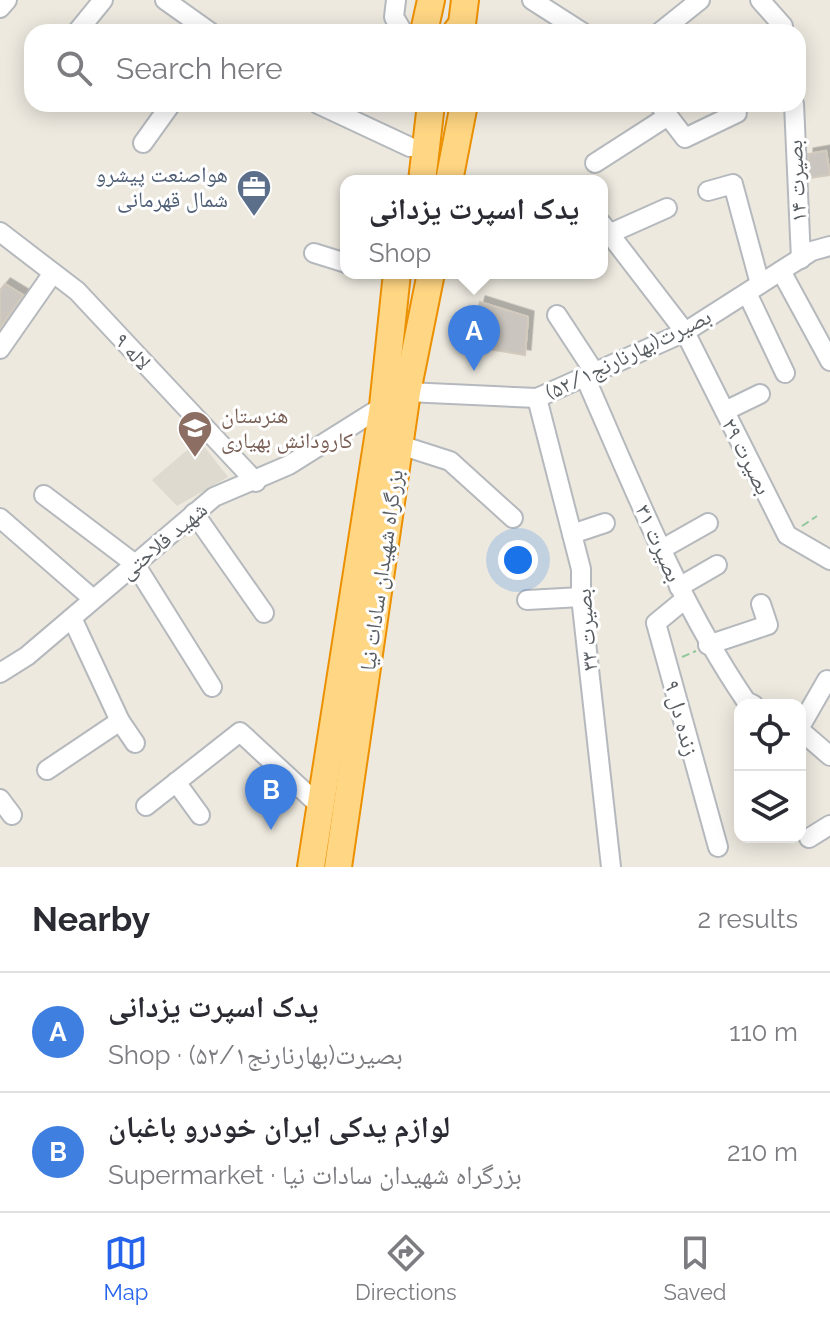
<!DOCTYPE html>
<meta charset="utf-8">
<style>
:root{--surface:#fff;--page:#f2f2f3;--text:#2b2b33;--muted:#7c7c81;--line:#e1e1e2;--accent:#2563eb}
body{margin:0;font-family:Raleway,"Noto Naskh Arabic",sans-serif;background:var(--page);color:var(--text)}
.controls{position:absolute;right:24px;bottom:24px;display:grid;overflow:hidden;border-radius:16px;box-shadow:0 4px 20px #0003}
.controls button{width:72px;height:72px;display:grid;place-items:center;padding:0;border:0;border-bottom:2px solid var(--line);background:var(--surface);color:var(--text);font:40px sans-serif}
.you{position:absolute;left:518px;top:560px;width:28px;height:28px;margin:-20px;border:6px solid #fff;border-radius:50%;background:#1a73e8;box-shadow:0 0 0 12px #1a73e833}
.badge{display:grid;place-items:center;width:52px;height:52px;border-radius:50%;background:var(--accent);color:#fff;font-size:26px;font-weight:700}
.pin{position:absolute;translate:-50% -66px;filter:drop-shadow(0 2px 4px #0008)}
.pin::after{content:'';position:absolute;top:42px;width:28px;height:24px;background:inherit;clip-path:polygon(0 0,100% 0,50% 100%)}
.popup{position:absolute;left:340px;top:175px;width:268px;height:104px;box-sizing:border-box;display:grid;place-content:center;border-radius:16px;background:var(--surface);filter:drop-shadow(0 2px 6px #0005);font-size:26px;white-space:nowrap;color:var(--muted)}
.popup b{font-size:30px;color:var(--text)}
.popup::after{content:'';position:absolute;left:50%;top:100%;margin-left:-16px;border:16px solid transparent;border-top-color:var(--surface)}
.list{margin:0;padding:0;list-style:none}
h2{display:flex;justify-content:space-between;align-items:center;height:104px;margin:0;padding:0 32px;font-size:34px}
h2 small{font-size:26px;font-weight:400;color:var(--muted)}
.list li{display:grid;grid-template-columns:52px 1fr auto;gap:24px;align-items:center;box-sizing:border-box;height:120px;padding:0 32px;border-top:2px solid var(--line)}
.list b{display:block;font-size:30px;white-space:nowrap}
.list p{margin:0;font-size:26px;white-space:nowrap;color:var(--muted)}
.list em{font-size:26px;font-style:normal;color:var(--muted)}
.icon{flex:none;width:44px;height:44px;fill:none;stroke:currentColor;stroke-width:2;stroke-linecap:round;stroke-linejoin:round}
.map{position:relative;flex:none;width:830px;height:867px;overflow:hidden}
.search{position:absolute;background:var(--surface);box-shadow:0 4px 20px #0003;left:24px;right:24px;top:24px;height:88px;display:flex;align-items:center;gap:20px;box-sizing:border-box;padding:0 28px;border-radius:24px;color:var(--muted);font-size:30px}
.sheet{height:344px;background:var(--surface)}
nav{display:flex;justify-content:space-around;align-items:center;box-sizing:border-box;height:112px;border-top:2px solid var(--line);background:var(--surface);font-size:22px;color:var(--muted)}
nav a{display:grid;justify-items:center;gap:4px}
nav .on{color:var(--accent)}
.map>svg:first-child{display:block}
.education{fill:#dfdad0}
.building{fill:#cac5be;stroke:#d2cabd;stroke-width:2;filter:url(#shadow)}
.lines{fill:none;stroke-linecap:round;stroke-linejoin:round}
.minor-casing{stroke:#b5b9bd;stroke-width:22}
.highway-casing{stroke:#ec9000;stroke-width:30}
.path{stroke:#92c89d;stroke-width:2;stroke-dasharray:8 4;stroke-linecap:butt}
.minor{stroke:#fff;stroke-width:18}
.highway{stroke:#ffd684;stroke-width:26}
.labels{text-anchor:middle;dominant-baseline:central;stroke-width:6;stroke-linejoin:round;paint-order:stroke}
.service-label{font-size:22px;fill:#4e5e75;stroke:#fff;text-anchor:end}
.street-label{font-size:22px;fill:#585d62;stroke:#fff}
.education-label{font-size:22px;fill:#785e54;stroke:#fff;text-anchor:start}
</style>
<div class="map">
<svg width="830" height="867" viewBox="0 0 830 867">
<defs>
<filter id="shadow"><feDropShadow dx="5.5" dy="-5.5" stdDeviation="0" flood-color="#0004"/></filter>
</defs>
<rect width="100%" height="100%" fill="#ede9df"/>
<path class="education" d="M199,440L228,477L177,506L152,480Z"/>
<g class="building">
<path d="M826,151L830,175L809,178L808,154Z"/>
<path d="M5,284L23,295L0,328V290Z"/>
<path d="M480,302L528,317L525,355L469,346Z"/>
</g>
<g class="lines">
<g class="minor-casing">
<g id="minor">
<path d="M165,0L210,32"/>
<path d="M396,0L394,17L403,32"/>
<path d="M532,0L582,32"/>
<path d="M760,0L783,26"/>
<path d="M0,8L7,0"/>
<path d="M77,32L103,0"/>
<path d="M660,32L700,0"/>
<path d="M318,104L410,147"/>
<path d="M659,104L685,138L737,113"/>
<path d="M794,104L801,259"/>
<path d="M143,143L171,104"/>
<path d="M595,163L668,116"/>
<path d="M708,191L733,184L760,284"/>
<path d="M602,224L685,332L787,535L830,560"/>
<path d="M0,232L77,291L256,482"/>
<path d="M611,233L667,208"/>
<path d="M314,253L346,263"/>
<path d="M781,271L830,361"/>
<path d="M747,293L785,373"/>
<path d="M557,315L595,373"/>
<path d="M0,349L53,273"/>
<path d="M585,377C634,488 678,601 746,701L754,705"/>
<path d="M407,392L537,398L685,332L812,251L830,246"/>
<path d="M537,398L581,569V597L611,867"/>
<path d="M725,411L760,394"/>
<path d="M400,445L450,461L513,518"/>
<path d="M44,495L135,564L212,687"/>
<path d="M194,513L264,613"/>
<path d="M0,518L93,599"/>
<path d="M572,534L605,523"/>
<path d="M662,549L708,523"/>
<path d="M679,587L717,565"/>
<path d="M527,600L581,597"/>
<path d="M684,600L656,623L718,847"/>
<path d="M72,618L120,721L135,743"/>
<path d="M708,645L768,625L761,604"/>
<path d="M0,673L27,656L214,497L289,465L383,406"/>
<path d="M800,727L827,680"/>
<path d="M800,730L830,756"/>
<path d="M47,770L120,721"/>
<path d="M176,782L200,815"/>
<path d="M0,799L12,815"/>
<path d="M146,806L240,732L321,807"/>
<path d="M809,838L830,825"/>
</g>
</g>
<g class="highway-casing">
<g id="highway">
<path d="M424,32L431,0"/>
<path d="M456,32L462,24L465,0"/>
<path d="M422,181L431,104"/>
<path d="M449,181L464,104"/>
<path d="M311,867L383,406L397,273"/>
<path d="M338,867L407,392L431,273"/>
</g>
</g>
<g class="path">
<path d="M802,526L817,516"/>
<path d="M682,657L696,651"/>
</g>
<use href="#minor" class="minor"/>
<use href="#highway" class="highway"/>
</g>
<defs>
<g id="office-pin" transform="scale(1.8)"><path d="M0 17L-7.5 6A9.5 9.5 0 1 1 7.5 6Z" fill="#5c6f8a" stroke="#fff"/><path d="M-6-3h4V-5.5h4V-3h4V5H-6ZM-1-4.5V-3h2v-1.5ZM-6 0V1H6V0Z" fill="#fff"/></g>
<g id="school-pin" transform="scale(1.8)"><path d="M0 17L-7.5 6A9.5 9.5 0 1 1 7.5 6Z" fill="#8d6e63" stroke="#fff"/><path d="M0-5L7-2L0 1L-7-2ZM-4 1L0 2.5L4 1V4Q0 6-4 4Z" fill="#fff"/></g>
</defs>
<g fill-rule="evenodd">
<use href="#office-pin" x="254" y="187"/>
<use href="#school-pin" x="195" y="428"/>
</g>
<g class="labels">
<g class="service-label">
<text x="228" y="174">هواصنعت پیشرو<tspan x="228" dy="25">شمال قهرمانی</tspan></text>
</g>
<g class="street-label">
<text transform="translate(796 181) rotate(-93)">بصیرت ۱۴</text>
<text transform="translate(133 351) rotate(47)">لاله ۹</text>
<text transform="translate(628 354) rotate(-26)">بصیرت(بهارنارنج۵۲/۱)</text>
<text transform="translate(747 456) rotate(63)">بصیرت ۲۹</text>
<text transform="translate(163 540) rotate(-40)">شهید فلاحتی</text>
<text transform="translate(659 543) rotate(66)">بصیرت ۳۱</text>
<text transform="translate(381 570) rotate(-82)">بزرگراه شهیدان سادات نیا</text>
<text transform="translate(586 630) rotate(-95)">بصیرت ۳۳</text>
<text transform="translate(682 718) rotate(75)">زنده دل ۹</text>
</g>
<g class="education-label">
<text x="221" y="415">هنرستان<tspan x="221" dy="25">کارودانش بهیاری</tspan></text>
</g>
</g>
</svg>
<div class="controls">
<button><svg class="icon" aria-label="locate" viewBox="0 0 24 24"><circle cx="12" cy="12" r="6"/><path d="M12 2v4M12 18v4M2 12h4M18 12h4"/></svg></button>
<button><svg class="icon" aria-label="layers" viewBox="0 0 24 24"><path d="M12 4l9 5-9 5-9-5zM3 14l9 5 9-5"/></svg></button>
</div>
<div class="you"></div>
<div class="pin badge" style="left:474px;top:371px;background:#3f7fe0">A</div>
<div class="popup"><b>یدک اسپرت یزدانی</b>Shop</div>
<div class="pin badge" style="left:271px;top:830px;background:#3f7fe0">B</div>
<div class="search"><svg class="icon" aria-label="search" viewBox="0 0 24 24"><circle cx="10" cy="10" r="6"/><path d="M15 15l6 6"/></svg>Search here</div>
</div>
<section class="sheet">
<h2>Nearby<small>2 results</small></h2>
<ul class="list">
<li><span class="badge" style="background:#3f7fe0">A</span><div><b>یدک اسپرت یزدانی</b><p>Shop · بصیرت(بهارنارنج۵۲/۱)</p></div><em>110 m</em></li>
<li><span class="badge" style="background:#3f7fe0">B</span><div><b>لوازم یدکی ایران خودرو باغبان</b><p>Supermarket · بزرگراه شهیدان سادات نیا</p></div><em>210 m</em></li>
</ul>
</section>
<nav>
<a class="on"><svg class="icon" aria-label="map" viewBox="0 0 24 24"><path d="M3 6l6-2 6 2 6-2v14l-6 2-6-2-6 2zM9 4v14M15 6v14"/></svg>Map</a>
<a><svg class="icon" aria-label="directions" viewBox="0 0 24 24"><path d="M12 3l9 9-9 9-9-9zM9 14v-3h6M13 9l2 2-2 2"/></svg>Directions</a>
<a><svg class="icon" aria-label="saved" viewBox="0 0 24 24"><path d="M7 4h10v16l-5-4-5 4z"/></svg>Saved</a>
</nav>
